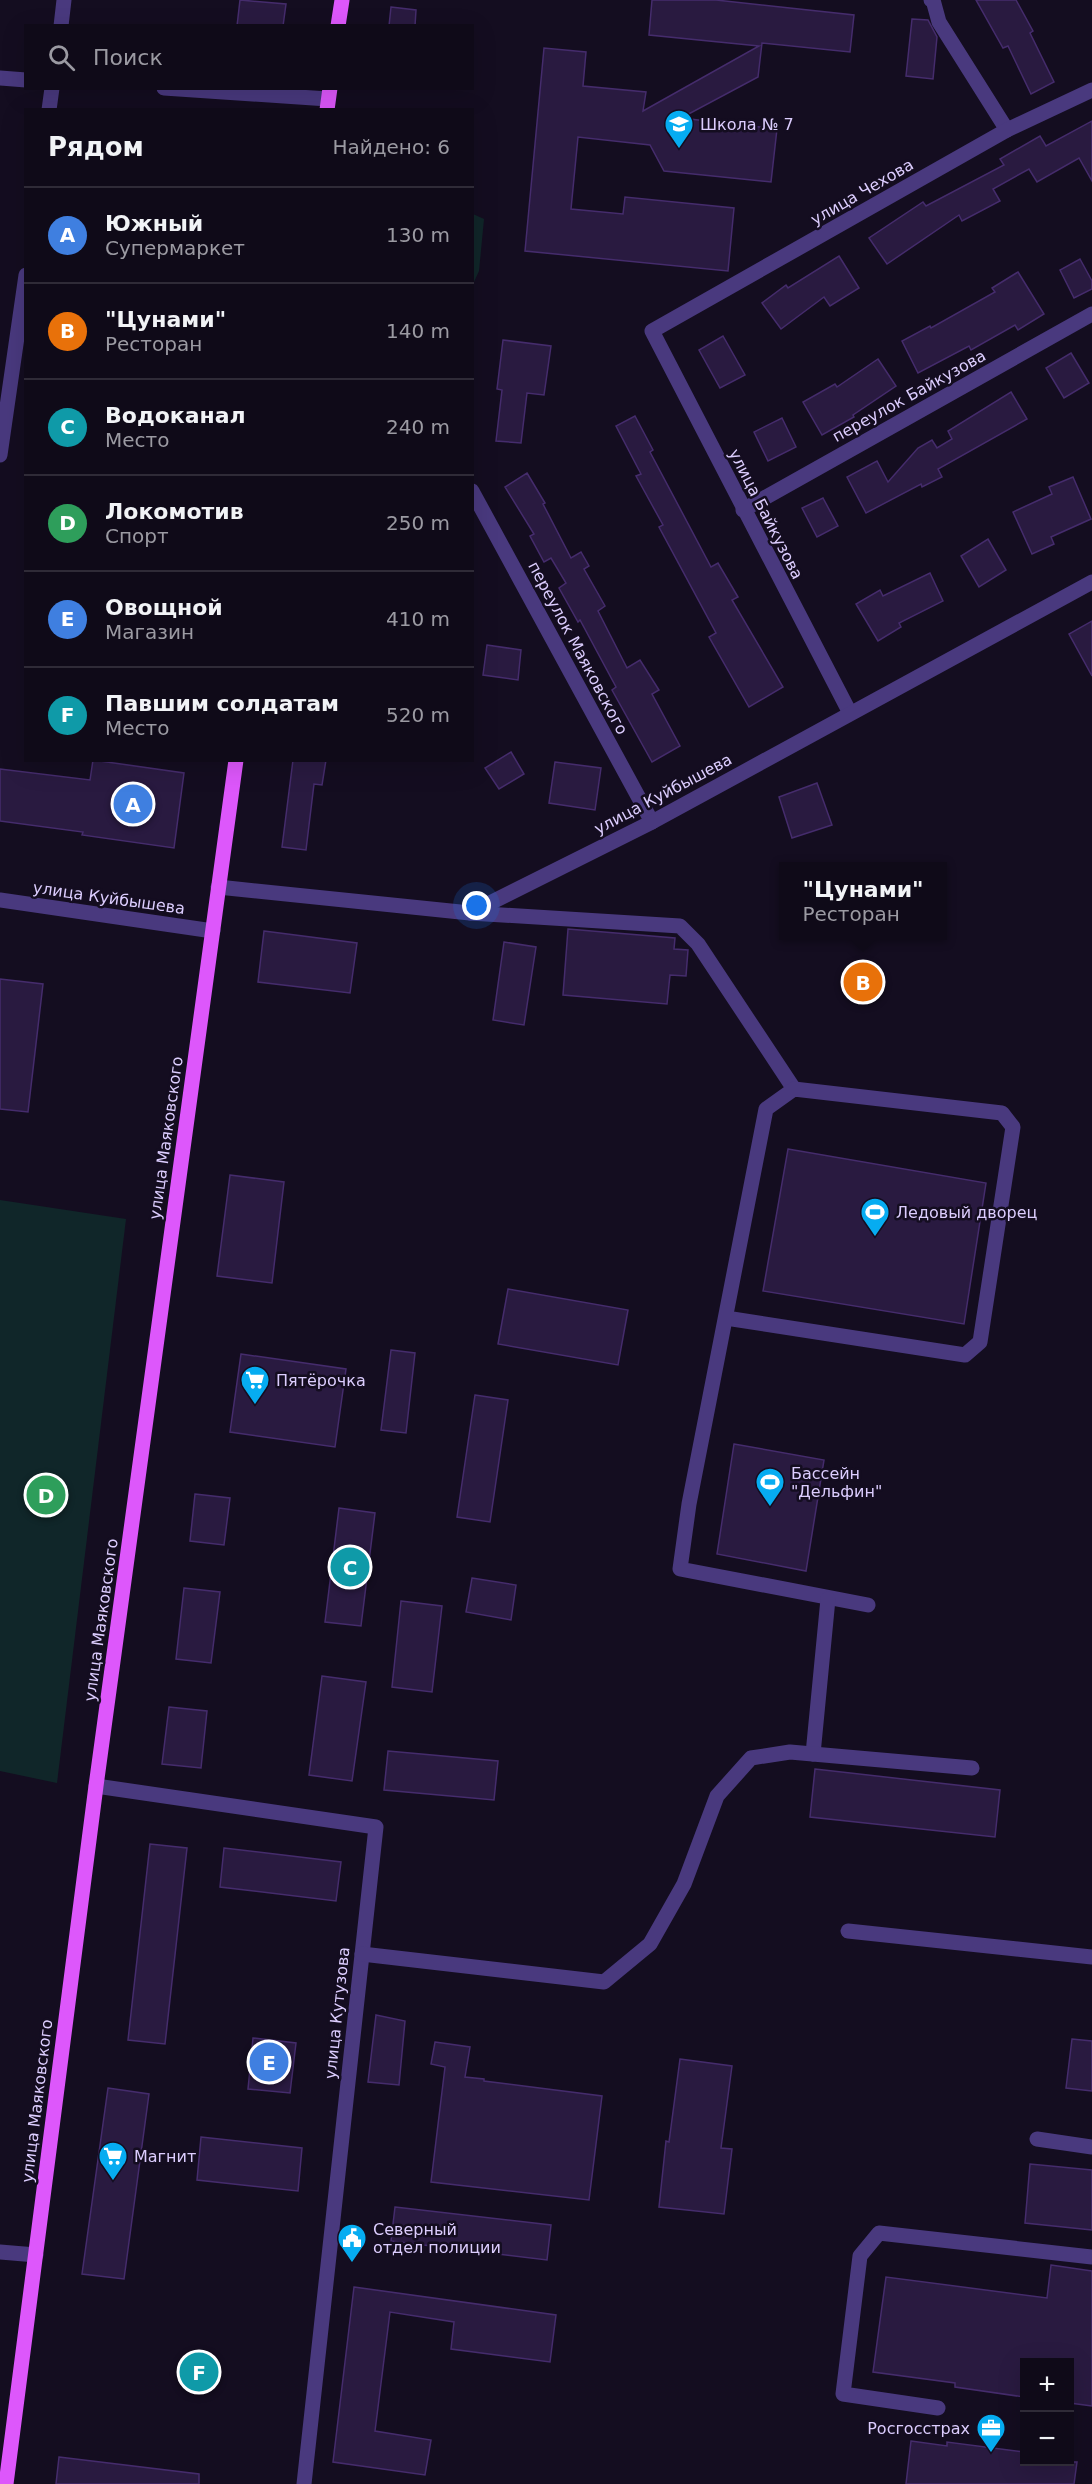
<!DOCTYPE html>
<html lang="ru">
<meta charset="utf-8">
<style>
:root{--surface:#0f0a18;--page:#1d1825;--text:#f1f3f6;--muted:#9b9aa2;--line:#2f2b37;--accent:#0b8043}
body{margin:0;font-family:"DejaVu Sans",sans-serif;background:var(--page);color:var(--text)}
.controls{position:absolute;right:18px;bottom:18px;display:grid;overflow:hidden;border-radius:0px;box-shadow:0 6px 24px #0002}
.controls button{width:54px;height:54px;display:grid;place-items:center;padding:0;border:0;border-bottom:2px solid var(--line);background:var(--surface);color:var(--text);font:30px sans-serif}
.you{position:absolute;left:477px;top:906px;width:21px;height:21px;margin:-15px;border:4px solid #fff;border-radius:50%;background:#1a73e8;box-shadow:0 0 0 9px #1a73e833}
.badge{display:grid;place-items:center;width:39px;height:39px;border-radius:50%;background:var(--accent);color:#fff;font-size:20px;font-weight:700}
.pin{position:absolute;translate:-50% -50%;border:3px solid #fff;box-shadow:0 2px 6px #0006}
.popup{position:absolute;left:779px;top:862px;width:168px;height:78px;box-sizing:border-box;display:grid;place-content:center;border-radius:0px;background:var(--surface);filter:drop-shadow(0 2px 4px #0005);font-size:20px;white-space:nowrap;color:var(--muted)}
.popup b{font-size:22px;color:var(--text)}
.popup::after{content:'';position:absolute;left:50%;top:100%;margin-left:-12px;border:12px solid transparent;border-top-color:var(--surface)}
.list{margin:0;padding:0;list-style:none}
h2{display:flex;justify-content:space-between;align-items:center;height:78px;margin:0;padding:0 24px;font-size:26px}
h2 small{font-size:20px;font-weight:400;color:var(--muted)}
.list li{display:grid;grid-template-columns:39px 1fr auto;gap:18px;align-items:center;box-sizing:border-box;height:96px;padding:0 24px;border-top:2px solid var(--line)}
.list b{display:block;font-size:22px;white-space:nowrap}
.list p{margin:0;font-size:20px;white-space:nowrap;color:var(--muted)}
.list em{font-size:20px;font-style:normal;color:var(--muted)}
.icon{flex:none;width:33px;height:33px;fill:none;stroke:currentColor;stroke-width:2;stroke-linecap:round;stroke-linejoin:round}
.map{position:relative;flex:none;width:1092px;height:2484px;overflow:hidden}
.search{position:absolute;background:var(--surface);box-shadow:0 6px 24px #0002;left:24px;top:24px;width:450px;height:66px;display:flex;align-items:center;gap:15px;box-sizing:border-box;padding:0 21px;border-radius:0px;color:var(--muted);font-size:22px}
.panel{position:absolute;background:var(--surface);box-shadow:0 6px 24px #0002;left:24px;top:108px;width:450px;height:654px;border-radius:0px}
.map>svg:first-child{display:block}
.green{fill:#102629}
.building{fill:#291a40;stroke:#452c6c;stroke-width:1.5}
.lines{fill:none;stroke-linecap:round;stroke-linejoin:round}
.minor{stroke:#49397e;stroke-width:15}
.major{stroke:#dd57fb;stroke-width:15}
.labels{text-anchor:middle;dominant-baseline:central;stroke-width:5;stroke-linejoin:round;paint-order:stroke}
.poi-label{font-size:16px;fill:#dccdfe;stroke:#140d20;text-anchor:start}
.street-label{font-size:16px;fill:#dccdfe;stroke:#140d20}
</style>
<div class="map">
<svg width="1092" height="2484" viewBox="0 0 1092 2484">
<rect width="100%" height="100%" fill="#140d20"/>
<g class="green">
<path d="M473,214L484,219L479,271L473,284Z"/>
<path d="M0,1200L126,1219L57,1783L0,1771Z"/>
</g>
<g class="building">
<path d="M240,0L286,4L283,26H237Z"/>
<path d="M652,0H716L854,15L850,52L762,43L758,77L681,118L777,129L771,182L664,171L650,145L578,137L571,209L623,214L625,197L734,208L728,271L525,251L544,48L586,52L583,86L646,92L643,111L759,46L649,35Z"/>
<path d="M976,0H1016L1033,31L1030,33L1054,82L1031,94L1008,46L1003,48Z"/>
<path d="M391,7L416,10L415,26H389Z"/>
<path d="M912,19L928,20L937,37L933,79L906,76Z"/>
<path d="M1092,121V181L1079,158L1037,182L1029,169L993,189L1000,201L962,221L959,215L887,264L869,238L923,202L926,206L1004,165L1000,159L1040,136L1046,146Z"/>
<path d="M839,256L859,288L830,306L824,297L781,329L762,303L786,285L788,288Z"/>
<path d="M1080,259L1092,281V289L1074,298L1060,270Z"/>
<path d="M1018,272L1044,314L1018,330L1015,325L971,350L969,346L918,373L902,341L930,326L931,328L995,292L992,288Z"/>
<path d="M723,336L745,375L720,388L699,350Z"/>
<path d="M503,340L551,346L544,395L527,393L521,443L496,441L502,390L497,389Z"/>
<path d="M1071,353L1089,383L1064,398L1046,368Z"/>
<path d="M878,359L896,386L853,415L854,417L822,435L803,402L835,384L837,387Z"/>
<path d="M1011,392L1027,419L938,469L942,477L922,487L921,484L866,513L847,477L877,461L888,482L918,448L932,440L937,448L952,439L948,431Z"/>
<path d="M635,416L653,450L650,452L711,567L718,563L738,597L732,600L783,687L749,707L709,637L716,633L659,527L663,525L636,476L641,474L616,426Z"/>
<path d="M782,418L796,447L768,461L754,432Z"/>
<path d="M527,473L545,503L543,504L571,558L581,552L589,566L584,569L605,606L598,611L627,668L640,660L659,690L652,694L680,746L652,762L612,690L616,687L580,620L578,622L559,588L566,583L551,558L544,562L530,536L534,534L505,487Z"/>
<path d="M1073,477L1091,519L1051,537L1054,544L1032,554L1013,512L1052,494L1049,487Z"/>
<path d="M823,498L838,526L817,537L802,508Z"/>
<path d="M988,539L1006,570L979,587L961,556Z"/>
<path d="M930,573L943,601L899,623L901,627L878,641L856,604L880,590L883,596Z"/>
<path d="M1092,621V676L1069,634Z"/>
<path d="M487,645L521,650L518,680L483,675Z"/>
<path d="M511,752L524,774L499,789L485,768Z"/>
<path d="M93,760L184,773L174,848L82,835L83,832L0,821V769L90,780Z"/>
<path d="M293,760H326L322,785L314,784L306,850L282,847Z"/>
<path d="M555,762L601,768L595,810L549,803Z"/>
<path d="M817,783L832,825L792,838L779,797Z"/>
<path d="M568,929L675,938L674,949L688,950L686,976L670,975L667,1004L563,995Z"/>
<path d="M264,931L357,943L350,993L258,982Z"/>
<path d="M504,942L536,947L524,1025L493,1020Z"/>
<path d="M0,979L43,984L28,1112L0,1109Z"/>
<path d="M788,1149L986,1183L964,1324L763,1291Z"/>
<path d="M230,1175L284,1182L272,1283L217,1276Z"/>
<path d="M508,1289L628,1310L618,1365L498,1344Z"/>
<path d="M391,1350L415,1353L406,1433L381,1430Z"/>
<path d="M241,1354L346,1369L335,1447L230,1432Z"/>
<path d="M475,1395L508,1400L490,1522L457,1517Z"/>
<path d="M734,1444L824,1460L806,1571L717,1554Z"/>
<path d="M195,1494L230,1498L224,1545L190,1541Z"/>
<path d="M339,1508L375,1513L361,1626L325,1622Z"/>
<path d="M472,1578L516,1585L511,1620L466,1612Z"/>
<path d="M184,1588L220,1592L211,1663L176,1659Z"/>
<path d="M401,1601L442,1606L432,1692L392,1687Z"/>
<path d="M322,1676L366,1682L352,1781L309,1775Z"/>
<path d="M169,1707L207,1711L201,1768L162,1764Z"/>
<path d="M388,1751L498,1761L494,1800L384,1790Z"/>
<path d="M815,1769L1000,1790L995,1837L810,1817Z"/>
<path d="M150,1844L187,1848L165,2044L128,2040Z"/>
<path d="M224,1848L341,1862L336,1901L220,1887Z"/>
<path d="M376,2015L405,2021L399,2085L368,2082Z"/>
<path d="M253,2038L296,2043L290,2093L248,2089Z"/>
<path d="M1072,2039L1092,2041V2091L1066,2088Z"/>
<path d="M435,2042L470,2047L465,2077L484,2079V2081L602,2096L589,2200L431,2182L445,2067L431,2064Z"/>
<path d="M680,2059L732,2066L721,2148L732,2149L724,2214L659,2207L666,2141L669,2142Z"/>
<path d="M108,2088L149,2094L124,2279L82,2274Z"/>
<path d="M201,2137L302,2148L298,2191L197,2180Z"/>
<path d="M1030,2164L1092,2170V2230L1025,2223Z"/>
<path d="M395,2207L551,2225L547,2260L391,2241Z"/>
<path d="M1051,2265L1092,2271V2406L1070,2403V2362H1024V2397L955,2387V2383L873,2372L886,2277L1047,2298Z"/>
<path d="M354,2287L556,2315L550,2362L451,2349L454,2322L390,2312L375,2431L431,2440L425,2475L333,2462Z"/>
<path d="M911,2441L947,2446V2442L1024,2452V2462H1077L1074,2484H906Z"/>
<path d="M59,2457L199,2474V2484H56Z"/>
</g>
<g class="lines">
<g class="minor">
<path d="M931,0H933L939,22L1007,130"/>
<path d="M61,26L64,0"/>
<path d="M0,78L26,80"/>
<path d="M164,88L328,99"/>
<path d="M49,110L52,88"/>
<path d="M0,455L26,275"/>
<path d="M472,491L652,822"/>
<path d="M743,510L1092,314"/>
<path d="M850,713L652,331L1007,130L1092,90"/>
<path d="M218,887L470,913L680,926L698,944L794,1089"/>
<path d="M0,900L213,931"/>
<path d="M470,913L652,822L1092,582"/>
<path d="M726,1318L965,1355L980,1342L1013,1127L1002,1113L794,1089L766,1109L689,1504L680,1569L868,1605"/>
<path d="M813,1754L828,1599"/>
<path d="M96,1786L376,1827L304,2484"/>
<path d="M848,1931L1092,1957"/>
<path d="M362,1954L604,1982L650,1944L684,1884L717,1796L751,1758L790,1752L972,1768"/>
<path d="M1037,2139L1092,2147"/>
<path d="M0,2252L36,2255"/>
<path d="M938,2408L843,2394L860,2256L879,2233L1092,2257"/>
</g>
<g class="major">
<path d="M338,26L342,0"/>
<path d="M327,110L330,88"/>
<path d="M6,2484L96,1786L236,760"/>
</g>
</g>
<defs>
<g id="school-pin" transform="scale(1.5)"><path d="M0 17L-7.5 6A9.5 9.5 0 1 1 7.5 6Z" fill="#06acf1" stroke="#140d20"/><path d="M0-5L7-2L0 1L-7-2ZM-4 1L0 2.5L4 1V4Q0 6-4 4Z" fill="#fff"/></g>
<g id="stadium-pin" transform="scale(1.5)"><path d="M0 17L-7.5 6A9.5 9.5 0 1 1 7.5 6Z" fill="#06acf1" stroke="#140d20"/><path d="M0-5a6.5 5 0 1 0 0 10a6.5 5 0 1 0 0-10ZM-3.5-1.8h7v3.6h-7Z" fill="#fff"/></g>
<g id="supermarket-pin" transform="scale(1.5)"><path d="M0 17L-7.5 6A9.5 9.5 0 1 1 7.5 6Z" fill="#06acf1" stroke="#140d20"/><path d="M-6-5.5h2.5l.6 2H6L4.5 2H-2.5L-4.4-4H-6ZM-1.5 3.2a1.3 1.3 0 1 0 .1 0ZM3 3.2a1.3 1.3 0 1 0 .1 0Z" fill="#fff"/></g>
<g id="civic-pin" transform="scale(1.5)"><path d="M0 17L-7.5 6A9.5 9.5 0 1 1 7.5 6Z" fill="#06acf1" stroke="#140d20"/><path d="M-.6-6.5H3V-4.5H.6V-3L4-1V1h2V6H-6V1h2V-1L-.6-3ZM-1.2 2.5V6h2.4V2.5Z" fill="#fff"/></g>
<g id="office-pin" transform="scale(1.5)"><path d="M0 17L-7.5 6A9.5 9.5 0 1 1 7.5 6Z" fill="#06acf1" stroke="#140d20"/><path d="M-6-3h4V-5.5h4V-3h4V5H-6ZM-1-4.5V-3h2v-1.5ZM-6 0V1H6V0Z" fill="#fff"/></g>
</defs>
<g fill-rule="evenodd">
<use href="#school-pin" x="679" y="124"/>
<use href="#stadium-pin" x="875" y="1212"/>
<use href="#supermarket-pin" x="255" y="1380"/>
<use href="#stadium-pin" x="770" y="1482"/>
<use href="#supermarket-pin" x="113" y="2156"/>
<use href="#civic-pin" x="352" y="2238"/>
<use href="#office-pin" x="991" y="2428"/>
</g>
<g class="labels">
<g class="poi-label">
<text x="700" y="124">Школа № 7</text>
<text x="896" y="1212">Ледовый дворец</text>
<text x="276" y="1380">Пятёрочка</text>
<text x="791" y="1473">Бассейн<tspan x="791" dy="18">"Дельфин"</tspan></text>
<text x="134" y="2156">Магнит</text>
<text x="373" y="2229">Северный<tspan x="373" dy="18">отдел полиции</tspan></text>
<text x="970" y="2428" text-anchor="end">Росгосстрах</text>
</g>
<g class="street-label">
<text transform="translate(862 192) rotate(-30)">улица Чехова</text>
<text transform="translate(909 396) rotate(-29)">переулок Байкузова</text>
<text transform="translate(766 514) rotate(63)">улица Байкузова</text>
<text transform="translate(578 648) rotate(62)">переулок Маяковского</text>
<text transform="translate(663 794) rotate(-28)">улица Куйбышева</text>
<text transform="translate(109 898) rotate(8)">улица Куйбышева</text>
<text transform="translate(166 1138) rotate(-82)">улица Маяковского</text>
<text transform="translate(101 1620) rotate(-82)">улица Маяковского</text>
<text transform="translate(337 2013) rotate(-84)">улица Кутузова</text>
<text transform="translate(37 2101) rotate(-83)">улица Маяковского</text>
</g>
</g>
</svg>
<div class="controls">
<button>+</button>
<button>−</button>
</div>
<div class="you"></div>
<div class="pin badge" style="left:133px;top:804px;background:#3f7fe0">A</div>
<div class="pin badge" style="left:863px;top:982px;background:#e8710a">B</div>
<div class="popup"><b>&quot;Цунами&quot;</b>Ресторан</div>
<div class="pin badge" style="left:350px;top:1567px;background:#0f9aa8">C</div>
<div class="pin badge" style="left:46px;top:1495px;background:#2e9e5b">D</div>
<div class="pin badge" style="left:269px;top:2062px;background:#3f7fe0">E</div>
<div class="pin badge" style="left:199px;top:2372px;background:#0f9aa8">F</div>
<div class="search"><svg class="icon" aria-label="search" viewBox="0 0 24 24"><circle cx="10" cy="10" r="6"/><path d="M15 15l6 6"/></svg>Поиск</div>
<section class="panel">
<h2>Рядом<small>Найдено: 6</small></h2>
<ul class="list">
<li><span class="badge" style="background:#3f7fe0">A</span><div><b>Южный</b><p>Супермаркет</p></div><em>130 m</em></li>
<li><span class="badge" style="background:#e8710a">B</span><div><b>&quot;Цунами&quot;</b><p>Ресторан</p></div><em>140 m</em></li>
<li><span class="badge" style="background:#0f9aa8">C</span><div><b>Водоканал</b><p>Место</p></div><em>240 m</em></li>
<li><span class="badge" style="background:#2e9e5b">D</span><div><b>Локомотив</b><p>Спорт</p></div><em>250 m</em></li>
<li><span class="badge" style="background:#3f7fe0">E</span><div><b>Овощной</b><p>Магазин</p></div><em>410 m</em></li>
<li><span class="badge" style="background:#0f9aa8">F</span><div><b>Павшим солдатам</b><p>Место</p></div><em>520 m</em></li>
</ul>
</section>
</div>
